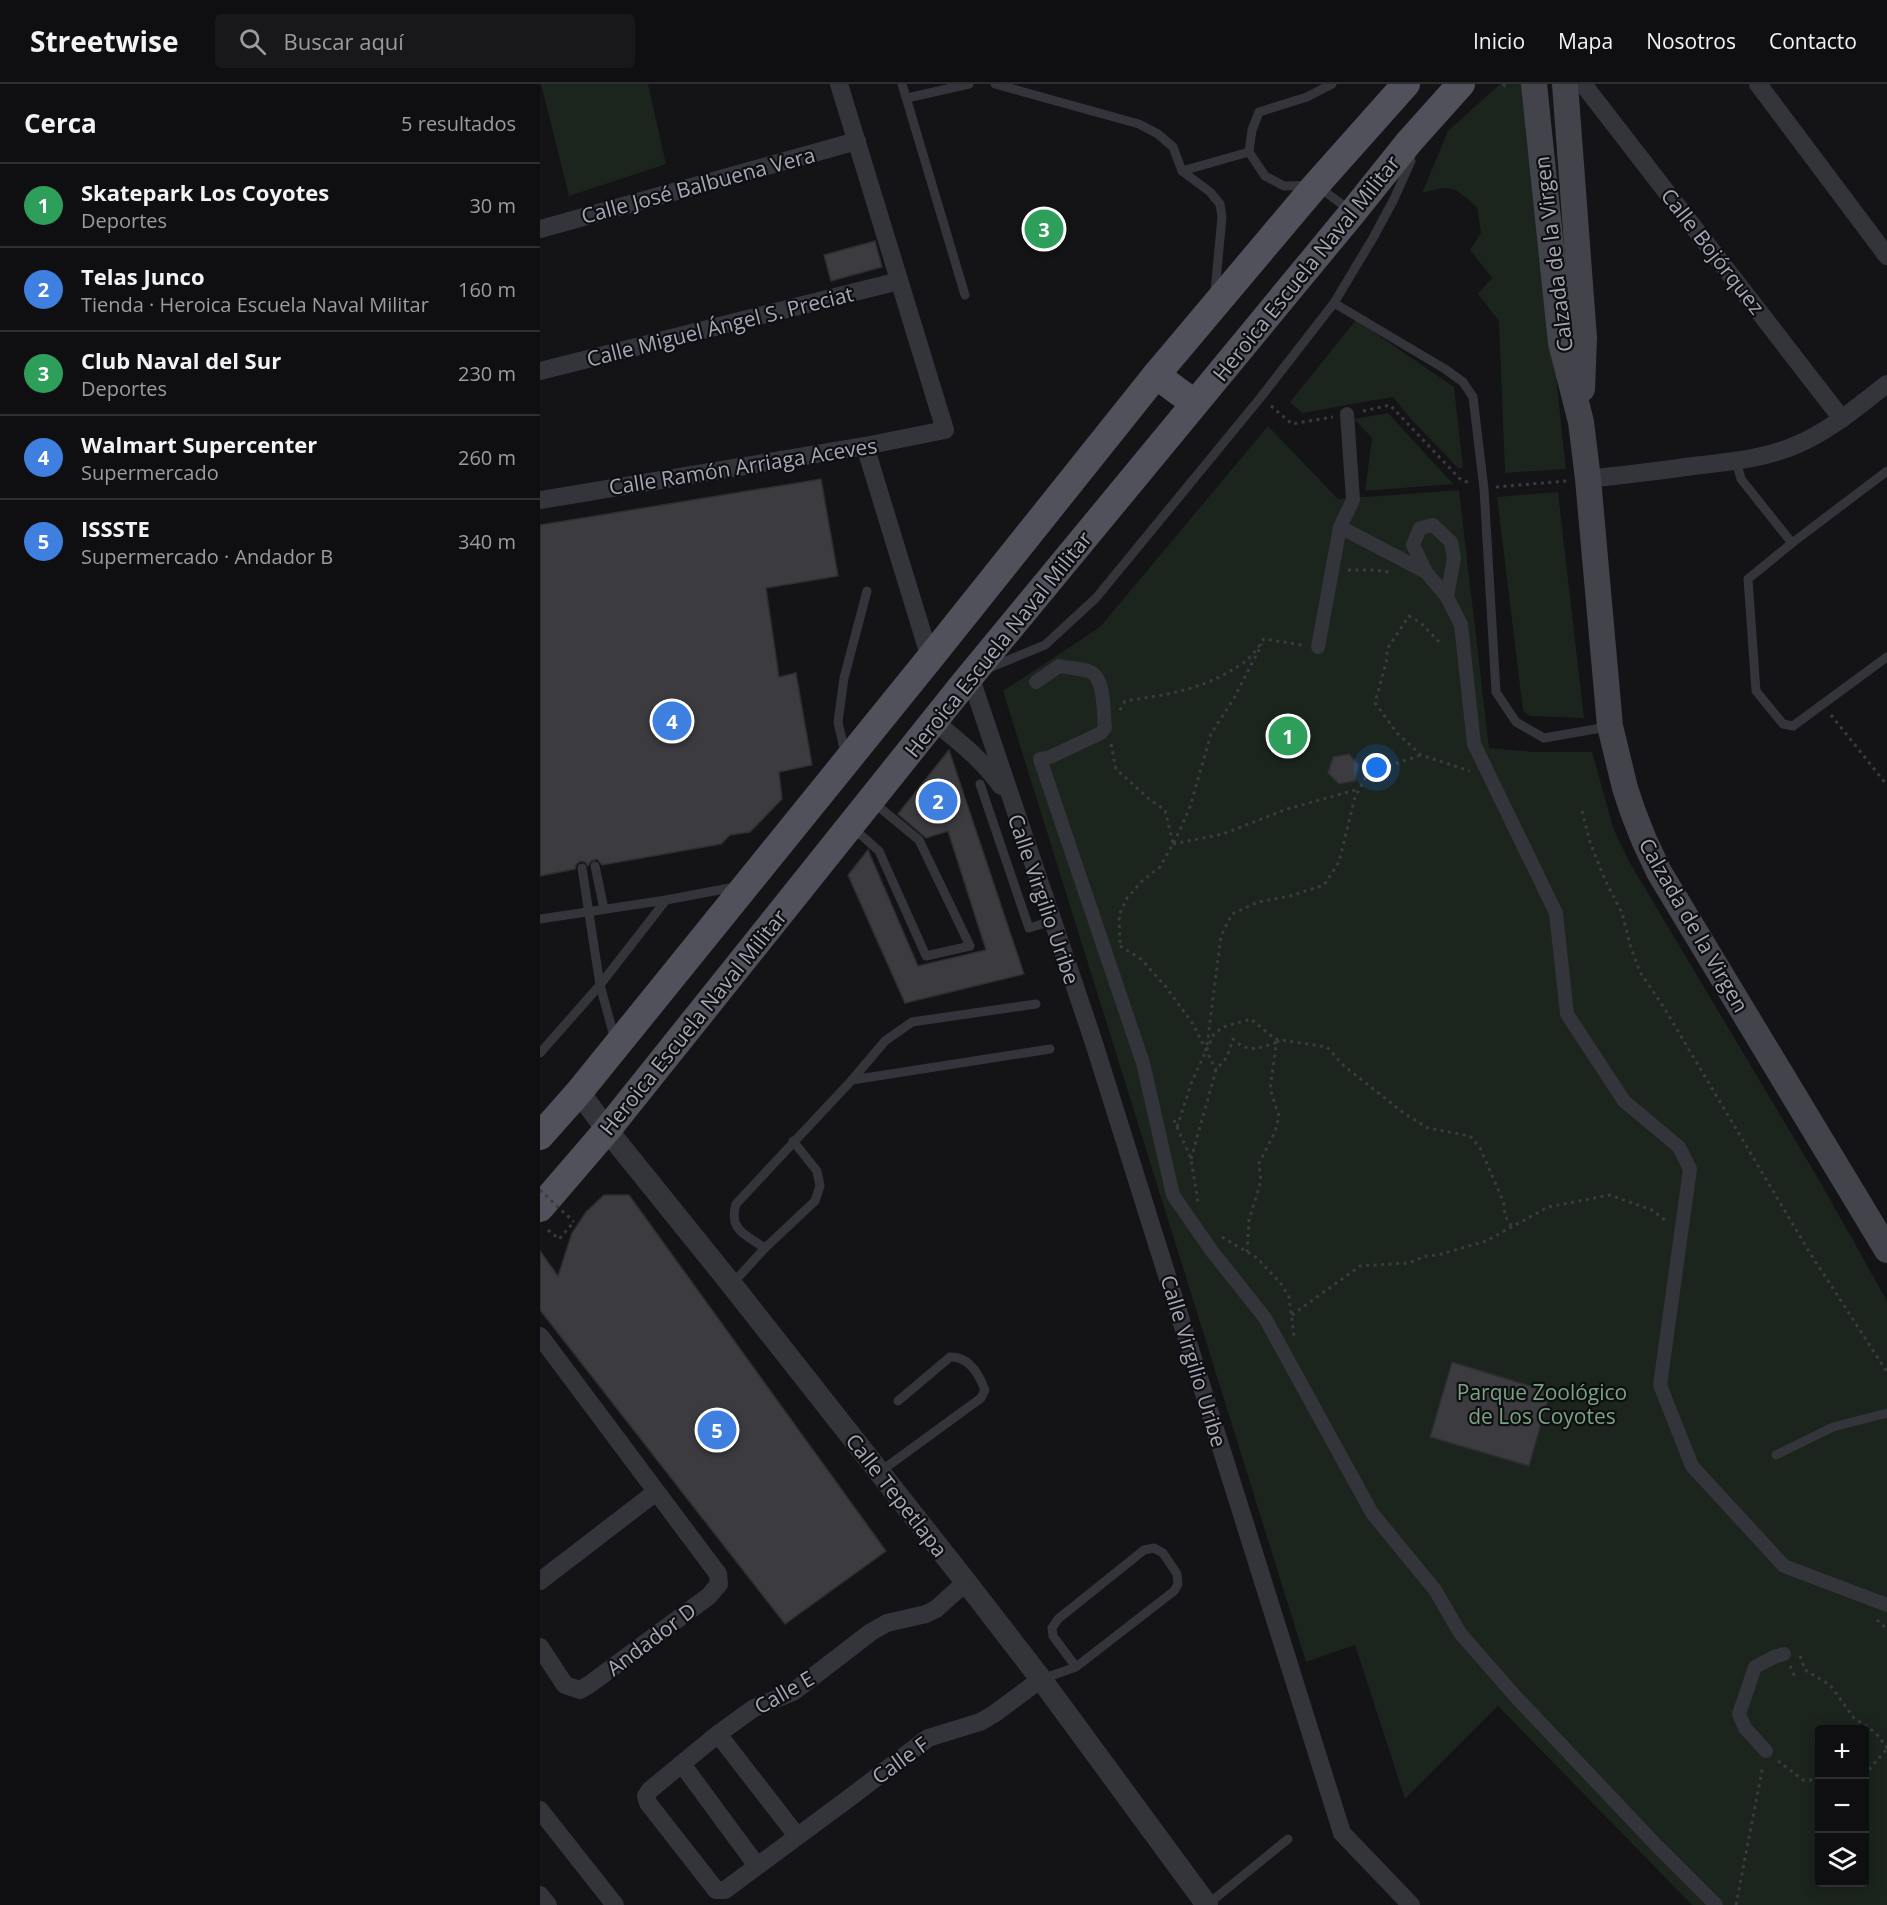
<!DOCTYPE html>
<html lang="es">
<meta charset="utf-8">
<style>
:root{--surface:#0f0e10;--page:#181719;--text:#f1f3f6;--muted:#9b9c9f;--line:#2f2e30;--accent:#ffd222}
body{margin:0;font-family:"Open Sans",sans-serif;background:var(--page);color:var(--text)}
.controls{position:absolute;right:18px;bottom:18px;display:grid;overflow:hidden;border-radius:6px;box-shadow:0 3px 15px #0003}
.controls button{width:54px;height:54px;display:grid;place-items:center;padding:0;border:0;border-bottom:2px solid var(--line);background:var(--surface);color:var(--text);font:30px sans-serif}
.you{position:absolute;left:837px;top:684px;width:21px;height:21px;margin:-15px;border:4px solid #fff;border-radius:50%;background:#1a73e8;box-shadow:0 0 0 9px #1a73e833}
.badge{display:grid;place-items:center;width:39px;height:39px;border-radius:50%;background:var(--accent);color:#fff;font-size:20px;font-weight:700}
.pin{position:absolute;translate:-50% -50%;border:3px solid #fff;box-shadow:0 2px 6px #0006}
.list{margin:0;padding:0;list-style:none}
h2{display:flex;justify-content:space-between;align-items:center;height:78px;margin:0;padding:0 24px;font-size:26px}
h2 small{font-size:20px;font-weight:400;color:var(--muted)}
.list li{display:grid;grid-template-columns:39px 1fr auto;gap:18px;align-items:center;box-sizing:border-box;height:84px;padding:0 24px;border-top:2px solid var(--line)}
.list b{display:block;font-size:22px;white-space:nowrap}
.list p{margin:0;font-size:20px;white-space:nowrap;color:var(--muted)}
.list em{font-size:20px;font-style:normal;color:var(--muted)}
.icon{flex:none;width:33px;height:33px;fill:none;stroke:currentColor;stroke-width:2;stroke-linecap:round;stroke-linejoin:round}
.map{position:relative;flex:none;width:1347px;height:1821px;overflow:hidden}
header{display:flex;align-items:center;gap:36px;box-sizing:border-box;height:84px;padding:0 30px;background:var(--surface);border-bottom:2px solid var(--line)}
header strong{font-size:28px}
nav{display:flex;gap:33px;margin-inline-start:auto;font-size:21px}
.search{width:420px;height:54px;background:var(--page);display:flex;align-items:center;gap:15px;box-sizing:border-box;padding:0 21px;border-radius:6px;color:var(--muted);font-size:22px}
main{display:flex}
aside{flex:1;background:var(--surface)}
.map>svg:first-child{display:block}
.green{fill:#1b241d;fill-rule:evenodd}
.building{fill:#3b3b40;stroke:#2e2d32;stroke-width:1.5}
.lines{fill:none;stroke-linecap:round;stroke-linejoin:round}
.path{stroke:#3a3b42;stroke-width:3;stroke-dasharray:3 4.5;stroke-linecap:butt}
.service{stroke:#34343b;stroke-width:9}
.pedestrian{stroke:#34343b;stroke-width:14}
.minor{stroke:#34343b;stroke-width:18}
.tertiary{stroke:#34343b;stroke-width:22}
.secondary{stroke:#42434b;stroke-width:26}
.primary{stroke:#50515a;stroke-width:28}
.path-bridge{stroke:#3a3b42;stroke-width:3;stroke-dasharray:3 4.5;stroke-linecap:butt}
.labels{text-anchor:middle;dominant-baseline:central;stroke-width:4.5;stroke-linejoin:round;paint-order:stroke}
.street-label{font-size:21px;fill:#a4a7b7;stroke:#0f0e10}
.park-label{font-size:21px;fill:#79a482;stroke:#0f0e10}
</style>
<header>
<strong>Streetwise</strong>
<div class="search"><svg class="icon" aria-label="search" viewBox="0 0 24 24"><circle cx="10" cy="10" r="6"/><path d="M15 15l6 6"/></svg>Buscar aquí</div>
<nav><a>Inicio</a><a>Mapa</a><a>Nosotros</a><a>Contacto</a></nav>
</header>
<main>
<aside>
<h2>Cerca<small>5 resultados</small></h2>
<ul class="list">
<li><span class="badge" style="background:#2e9e5b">1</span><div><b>Skatepark Los Coyotes</b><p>Deportes</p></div><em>30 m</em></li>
<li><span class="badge" style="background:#3f7fe0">2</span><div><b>Telas Junco</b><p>Tienda · Heroica Escuela Naval Militar</p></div><em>160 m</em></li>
<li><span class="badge" style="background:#2e9e5b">3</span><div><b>Club Naval del Sur</b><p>Deportes</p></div><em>230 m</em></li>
<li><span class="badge" style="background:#3f7fe0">4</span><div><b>Walmart Supercenter</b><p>Supermercado</p></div><em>260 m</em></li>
<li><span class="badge" style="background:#3f7fe0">5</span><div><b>ISSSTE</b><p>Supermercado · Andador B</p></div><em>340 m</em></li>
</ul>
</aside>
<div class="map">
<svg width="1347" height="1821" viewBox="0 0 1347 1821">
<rect width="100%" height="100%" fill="#141315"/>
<g class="green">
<path d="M1,0H108L126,80L29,112Z"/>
<path d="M960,0H985L1026,385L965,389L959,237L938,210L952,194L930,166L941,149L937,123C914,103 913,100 882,109L908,47Z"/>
<path d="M816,236L914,303L923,384H918L870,334L853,313L762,329L750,318Z"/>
<path d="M848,329L913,400L825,407L832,354L814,335Z"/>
<path d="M728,342L798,415L919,406L949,664L994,668H1052L1074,746L1090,779L1282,1101L1347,1217V1821H1152L958,1622L865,1715L815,1561L766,1578L463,607L560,543ZM1280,1646H1324V1798H1280Z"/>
<path d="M1018,408L1044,634L990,632L983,627L957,413Z"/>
</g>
<g class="building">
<path d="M335,157L342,183L291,197L284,171Z"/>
<path d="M281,395L298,492L226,504L239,593L256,589L272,681L239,688L242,715L210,748L190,751L181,760L62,781L57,775L51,777L48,782L45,778L40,777L36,781L35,785L0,792V441Z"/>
<path d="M409,666L484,890L365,919L308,791L328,766L378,882L446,866L408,747L386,754L358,730Z"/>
<path d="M809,670L819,681L815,697L799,700L788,689L793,673Z"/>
<path d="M64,1111H89L346,1467L245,1540L0,1226V1167L18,1192L32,1149L46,1128Z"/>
<path d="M912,1278L1010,1308L989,1382L890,1353Z"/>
</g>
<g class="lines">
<g class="path">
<path d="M963,0L965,2L968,0"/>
<path d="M731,322L752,340L793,333"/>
<path d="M823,327L850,321L921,396L930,399"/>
<path d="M956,403L1027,397"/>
<path d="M808,486H834L849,488"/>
<path d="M899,558L881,539L869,532L847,565V575L835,619L857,649L881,671L930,687"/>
<path d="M580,626L585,617C630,610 664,606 703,579C711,574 718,563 724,555L762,561"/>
<path d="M1291,631L1347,701"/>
<path d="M571,660L576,685L609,715L625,726L633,760L620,783L602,797L587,814L579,831L580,859"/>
<path d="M1042,727L1050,758L1065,796L1082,829L1091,864L1100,888L1123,922L1270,1169L1347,1288"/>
<path d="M634,759L650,723L671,650L694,614L722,560"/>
<path d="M633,760L683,750L747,725L819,705"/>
<path d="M580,862L601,875L626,903L653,940L676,986"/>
<path d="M667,961L681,852L692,830L718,818L750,812L784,801L799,778L815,713L828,689L881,671"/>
<path d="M634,1036L651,1075L658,1118"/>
<path d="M637,1043L652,997L674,950L683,943L711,935L735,955L787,963L804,982L865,1030L888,1044L930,1052L940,1064L964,1119L965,1132L972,1143"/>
<path d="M651,1075L676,986L687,973L693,955C708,970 719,964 738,958"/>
<path d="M8,1146L19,1155L34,1138"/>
<path d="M682,1153L717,1174L742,1201L749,1213L754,1252"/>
<path d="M707,1168L709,1136L721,1097L719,1079L735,1048L739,1032L730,1005L736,962L739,955"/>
<path d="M752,1231L820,1182L869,1179L886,1172L898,1171L946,1157L1008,1123L1070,1111L1112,1126L1126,1137"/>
<path d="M1337,1536L1347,1545"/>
<path d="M1260,1572L1265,1586L1290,1601L1314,1634L1336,1649L1347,1664"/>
<path d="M1250,1582L1256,1595"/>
<path d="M1238,1677L1263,1696H1280"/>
<path d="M1324,1691L1347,1665"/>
<path d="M1196,1821L1223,1681"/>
</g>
<g class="service">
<path d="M362,0L425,211"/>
<path d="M455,0L599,40L618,50L633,63L642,87L670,108L680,120L682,133L675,207"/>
<path d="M792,0L767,13L719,28L712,46L709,68L725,92L744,102L776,101L811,127"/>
<path d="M367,14L429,0"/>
<path d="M642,87L709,68"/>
<path d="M794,219L905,285L923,298L933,313L944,405L956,608L976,638L1004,654L1067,643"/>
<path d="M1196,377L1201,395L1252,459L1208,495L1216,607L1243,640L1253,642L1347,573"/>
<path d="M1252,459L1347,387"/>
<path d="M449,584L505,561L556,514L721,313L794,219L833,154L854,115L871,77L870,71"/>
<path d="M305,669L298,638L304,594L327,507"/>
<path d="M440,700L489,844L512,837"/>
<path d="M312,743L339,767L386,872L430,862L379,756L333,718"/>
<path d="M55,782L64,825"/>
<path d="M42,784L60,901L75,956"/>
<path d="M0,835L126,816L195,803"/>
<path d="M0,969L60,901L126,816"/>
<path d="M312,996L510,965"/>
<path d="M225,1164C206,1151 188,1146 196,1120L312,996L345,957L372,938L496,920"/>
<path d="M192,1200L225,1164L275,1117L280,1102L277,1087L253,1057"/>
<path d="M1236,1371L1293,1343L1347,1329"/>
<path d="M341,1387L441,1314L445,1306C439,1290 429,1272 410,1273L358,1317"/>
<path d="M502,1595L536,1583L634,1507L638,1500L637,1490L623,1469L614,1464L604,1466L518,1535L512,1544L513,1552L536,1583"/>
<path d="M667,1821L748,1755"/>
</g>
<g class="pedestrian">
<path d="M807,330L813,416L800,443L886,488L907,513L914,474L911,458L893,441L880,444L873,461L886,488"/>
<path d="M907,513L921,541L934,660L1016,829L1027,930L1084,1017L1139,1063L1150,1085L1120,1301L1152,1382L1244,1482L1347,1521"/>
<path d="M778,563L800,443"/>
<path d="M496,598L519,582C529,584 539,584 548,587C566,592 563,629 565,644L561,649L510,673L500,675L603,979L633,1111L671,1166L725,1234L832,1429L895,1506L920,1549L975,1612L1118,1763L1176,1821"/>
<path d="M1226,1667L1205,1644L1199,1630L1215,1583L1234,1573L1244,1570"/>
</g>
<g class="minor">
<path d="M1043,0L1302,335"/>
<path d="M1218,0L1347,172"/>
<path d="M0,145L317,57"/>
<path d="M0,287L359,197"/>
<path d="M325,362L390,574"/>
<path d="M1048,395C1083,391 1118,387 1153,382C1188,378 1224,375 1256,361C1290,347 1318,322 1347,300"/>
<path d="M0,416L325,362L405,346L299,0"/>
<path d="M430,592L553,956L802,1749L871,1821"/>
<path d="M394,637C418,657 443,676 461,702"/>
<path d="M0,1252L178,1490L179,1500L169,1512L50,1600L40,1606L25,1601L0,1563"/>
<path d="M0,1497L116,1408"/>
<path d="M426,1498L396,1525L386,1530L347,1539L331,1548L253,1608L214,1624L178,1650L110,1706L106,1712L108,1719L176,1806H185L312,1712L388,1654L440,1638L454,1630L501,1595"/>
<path d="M178,1650L257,1752"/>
<path d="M142,1680L217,1782"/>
<path d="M0,1726L75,1821"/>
<path d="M0,1811L8,1821"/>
</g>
<path class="tertiary" d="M39,1008L67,1046L192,1201L426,1498L501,1595L667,1821"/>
<g class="secondary">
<path d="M994,0L1021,259L1041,338L1048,395L1070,642L1085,704L1093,728L1104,756L1119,788L1347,1166"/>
<path d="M1025,0L1044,254L1042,305"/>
</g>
<g class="primary">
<path d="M616,291L654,319"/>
<path d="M0,1052L39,1008L390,574L616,291L776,101L866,0"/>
<path d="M0,1124L67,1046L422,602L813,128L869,58L921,0"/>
</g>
<path class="path-bridge" d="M0,1106L34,1138"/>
</g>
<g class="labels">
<g class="street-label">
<text transform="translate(158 101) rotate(-15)">Calle José Balbuena Vera</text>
<text transform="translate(1173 167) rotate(52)">Calle Bojórquez</text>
<text transform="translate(1013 170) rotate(-97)">Calzada de la Virgen</text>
<text transform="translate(766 184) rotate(-51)">Heroica Escuela Naval Militar</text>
<text transform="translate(180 242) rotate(-14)">Calle Miguel Ángel S. Preciat</text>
<text transform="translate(203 382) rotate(-9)">Calle Ramón Arriaga Aceves</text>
<text transform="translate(458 560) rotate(-51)">Heroica Escuela Naval Militar</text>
<text transform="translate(504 815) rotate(71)">Calle Virgilio Uribe</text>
<text transform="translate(1154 841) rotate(60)">Calzada de la Virgen</text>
<text transform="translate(153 938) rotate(-51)">Heroica Escuela Naval Militar</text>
<text transform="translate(654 1277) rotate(73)">Calle Virgilio Uribe</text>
<text transform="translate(357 1411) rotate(52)">Calle Tepetlapa</text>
<text transform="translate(111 1555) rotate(-37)">Andador D</text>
<text transform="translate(244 1608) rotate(-30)">Calle E</text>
<text transform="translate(360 1676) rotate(-36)">Calle F</text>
</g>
<g class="park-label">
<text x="1002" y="1308">Parque Zoológico<tspan x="1002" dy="24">de Los Coyotes</tspan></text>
</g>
</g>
</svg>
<div class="controls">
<button>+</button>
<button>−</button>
<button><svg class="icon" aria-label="layers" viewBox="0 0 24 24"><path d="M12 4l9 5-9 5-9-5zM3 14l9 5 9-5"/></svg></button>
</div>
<div class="you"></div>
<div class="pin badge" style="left:748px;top:652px;background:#2e9e5b">1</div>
<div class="pin badge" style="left:398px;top:717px;background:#3f7fe0">2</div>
<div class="pin badge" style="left:504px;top:145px;background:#2e9e5b">3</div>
<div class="pin badge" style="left:132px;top:637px;background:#3f7fe0">4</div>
<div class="pin badge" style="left:177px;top:1346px;background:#3f7fe0">5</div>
</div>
</main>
